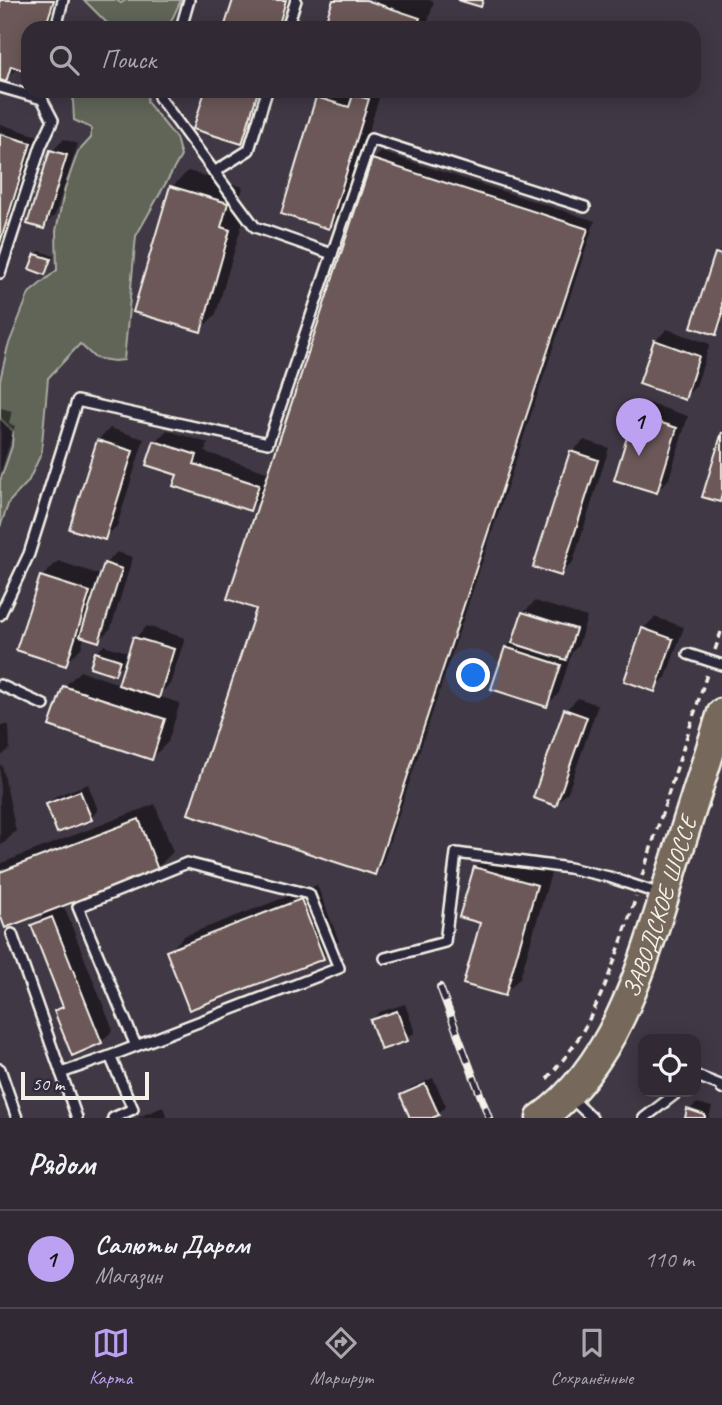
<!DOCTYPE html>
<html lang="ru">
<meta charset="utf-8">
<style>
:root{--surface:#312a34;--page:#3d3640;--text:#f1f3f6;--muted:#a8a7ac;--line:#4c464f;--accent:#bca0f2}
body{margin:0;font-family:Caveat,sans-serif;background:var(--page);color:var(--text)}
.controls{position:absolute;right:21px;bottom:21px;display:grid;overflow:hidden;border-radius:14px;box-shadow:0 4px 18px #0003}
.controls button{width:63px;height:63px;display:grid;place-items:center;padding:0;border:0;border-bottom:2px solid var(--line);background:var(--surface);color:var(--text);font:35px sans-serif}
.scale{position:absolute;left:21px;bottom:18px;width:128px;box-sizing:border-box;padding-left:7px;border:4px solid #f4f1e8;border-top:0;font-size:19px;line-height:24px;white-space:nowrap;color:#f4f1e8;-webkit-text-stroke:5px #2f2a3d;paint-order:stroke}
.you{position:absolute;left:474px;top:676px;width:24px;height:24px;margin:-18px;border:5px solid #fff;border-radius:50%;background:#1a73e8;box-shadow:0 0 0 10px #1a73e833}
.badge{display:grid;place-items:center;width:46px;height:46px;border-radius:50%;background:var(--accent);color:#111;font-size:23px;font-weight:700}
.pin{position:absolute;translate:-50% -58px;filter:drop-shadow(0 2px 4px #0008)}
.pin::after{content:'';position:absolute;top:37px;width:24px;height:21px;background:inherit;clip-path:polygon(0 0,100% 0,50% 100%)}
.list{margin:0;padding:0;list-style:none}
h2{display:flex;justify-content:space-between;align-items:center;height:91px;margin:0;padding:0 28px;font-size:30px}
h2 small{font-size:23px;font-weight:400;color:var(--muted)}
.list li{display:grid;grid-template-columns:46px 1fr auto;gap:21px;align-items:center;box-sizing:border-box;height:98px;padding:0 28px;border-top:2px solid var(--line)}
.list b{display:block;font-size:26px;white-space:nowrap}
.list p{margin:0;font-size:23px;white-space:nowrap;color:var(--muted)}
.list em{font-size:23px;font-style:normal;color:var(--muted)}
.icon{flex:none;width:38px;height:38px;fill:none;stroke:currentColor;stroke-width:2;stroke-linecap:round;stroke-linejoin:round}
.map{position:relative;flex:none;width:722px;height:1118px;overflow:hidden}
.search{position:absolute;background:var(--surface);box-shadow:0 4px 18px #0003;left:21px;right:21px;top:21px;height:77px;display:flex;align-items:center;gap:18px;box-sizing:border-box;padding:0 24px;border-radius:21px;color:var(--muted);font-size:26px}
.sheet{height:189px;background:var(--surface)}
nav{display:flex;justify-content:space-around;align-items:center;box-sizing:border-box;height:98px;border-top:2px solid var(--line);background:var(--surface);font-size:19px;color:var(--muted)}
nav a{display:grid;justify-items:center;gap:4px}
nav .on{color:var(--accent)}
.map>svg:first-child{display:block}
.green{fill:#616558;stroke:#aaaba0;stroke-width:2}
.shadow{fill:#0007}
.building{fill:#6c5959;stroke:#f4f1e8;stroke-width:2}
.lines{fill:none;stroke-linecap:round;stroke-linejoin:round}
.lane-casing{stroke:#f4f1e8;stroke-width:14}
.primary-casing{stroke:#f4f1e8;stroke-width:33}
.path{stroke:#f4f1e8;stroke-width:3.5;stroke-dasharray:7 5;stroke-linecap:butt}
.lane{stroke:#2f2a3d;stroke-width:9}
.primary{stroke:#76695c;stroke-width:28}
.rail-casing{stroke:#f4f1e8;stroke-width:8}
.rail{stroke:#2f2a3d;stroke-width:5;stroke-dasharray:16;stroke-linecap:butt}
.labels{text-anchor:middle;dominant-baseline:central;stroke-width:5;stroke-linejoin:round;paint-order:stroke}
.street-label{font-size:24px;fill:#f4f1e8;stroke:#2f2a3d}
</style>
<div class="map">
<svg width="722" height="1118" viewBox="0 0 722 1118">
<rect width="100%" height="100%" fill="#413845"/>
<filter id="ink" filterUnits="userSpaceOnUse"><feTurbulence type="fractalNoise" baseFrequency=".0143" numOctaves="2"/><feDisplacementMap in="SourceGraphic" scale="14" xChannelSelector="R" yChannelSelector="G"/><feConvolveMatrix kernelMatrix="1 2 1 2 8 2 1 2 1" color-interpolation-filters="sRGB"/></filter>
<g filter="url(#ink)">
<g class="green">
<path d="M84,0H116L121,3L126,0H181L168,28H109L110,26Z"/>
<path d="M77,91H148L147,102L176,138L181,156L136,236L124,360L114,361L95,358L80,344L48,378L41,454L28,482L9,502L0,527V481L12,446L13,431L0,418V380L8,346L29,293L57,270L56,231L65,188L78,152L91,138V128L74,120L73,101Z"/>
</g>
<g class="shadow">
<path d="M0,0H64L54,28H28V71L19,67L5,80L0,79Z"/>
<path d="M235,0H296L288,28H226Z"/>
<path d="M334,0H429L434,2L426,28H325Z"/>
<path d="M207,91H268L257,126L241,142Z"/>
<path d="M325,91H381L345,211L329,227L318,98Z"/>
<path d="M0,124L38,136L0,257Z"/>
<path d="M64,139L78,144L55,215L43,227L52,151Z"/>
<path d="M381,152L595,221L382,865L375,873L258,608L263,496L250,509L179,474L155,442L167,430L208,443L205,452L270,473L373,160Z"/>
<path d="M188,171L243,187L236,212L245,214L216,314L200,330L172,187Z"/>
<path d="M722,249V326L715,333L717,254Z"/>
<path d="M40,251L54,256L48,270L45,273L36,254Z"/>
<path d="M667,329L710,344L696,386L684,398L655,341Z"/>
<path d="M648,403L688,416L669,479L657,491L636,415Z"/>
<path d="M1,408L12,411L9,423L15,426L0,474Z"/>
<path d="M110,428L144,439L117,526L105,538L98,440Z"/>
<path d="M584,440L609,448L573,562L561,574L536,566L572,452Z"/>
<path d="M117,552L133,557L111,628L99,640L85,635L81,648L65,664L42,577L58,561L101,575L105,564Z"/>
<path d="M535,601L587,617L578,646L572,652L559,693L547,705L506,648L514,640L523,613Z"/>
<path d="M655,617L684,627L666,677L654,689L643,629Z"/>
<path d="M147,626L185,638L170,684L158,696L180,703L168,742L152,758L64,687L80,671L120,684L135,638Z"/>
<path d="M104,645L127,652L122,665L114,673L96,653Z"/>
<path d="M578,698L598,705L568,792L556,804L566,710Z"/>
<path d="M0,725H9L10,749L0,757Z"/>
<path d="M0,765H2L16,831L4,843L0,844Z"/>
<path d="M88,784L98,810L91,818L48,804L56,796Z"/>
<path d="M155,804L173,852L157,868L63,904L113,1030L101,1042L56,1011L64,1003L33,926L50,909L0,910V865L4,862Z"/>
<path d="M491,852L552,870L520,978L504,994L482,922L475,868Z"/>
<path d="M317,885L339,941L323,957L168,952L184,936Z"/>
<path d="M405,1004L415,1032L407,1039L372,1020L380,1012Z"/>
<path d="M433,1078L446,1106L438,1114L428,1118H412L402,1096L410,1088Z"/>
<path d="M697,1103L712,1107L709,1118H687L689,1110Z"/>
<path d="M163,1107L167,1118H136Z"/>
</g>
<g class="building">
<path d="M0,0H54L45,28H28V72L11,66L6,82L0,80Z"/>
<path d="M233,0H286L278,28H224Z"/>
<path d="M333,0H366L420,18L416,28H323Z"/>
<path d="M458,0H483L481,7Z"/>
<path d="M205,91H258L242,144L193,129Z"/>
<path d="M353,95L369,99L329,229L281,214L316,97L349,107Z"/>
<path d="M0,134L31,143L0,243Z"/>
<path d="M50,150L67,155L44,229L27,224Z"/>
<path d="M372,159L588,229L375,875L188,814L256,609L227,599Z"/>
<path d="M170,186L228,203L221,227L230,230L201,332L133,312Z"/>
<path d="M715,253L722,255V316L716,335L691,327Z"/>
<path d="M35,254L51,259L45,275L29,269Z"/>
<path d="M654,340L699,356L685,400L639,384Z"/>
<path d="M634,414L677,428L657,493L614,480Z"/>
<path d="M722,432V494L720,502L702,497Z"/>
<path d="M97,440L133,451L105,540L69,529Z"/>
<path d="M154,441L197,455L194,464L259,485L250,511L173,486L177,475L146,465Z"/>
<path d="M570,451L598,460L561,576L533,567Z"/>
<path d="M104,563L122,569L99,642L80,636Z"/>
<path d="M40,576L90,592L66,666L16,650Z"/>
<path d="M522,612L576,629L566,660L512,643Z"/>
<path d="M642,628L673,639L655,692L624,681Z"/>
<path d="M133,637L174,649L159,698L118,685Z"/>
<path d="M505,647L561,665L547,707L491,689Z"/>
<path d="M95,652L120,660L115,675L90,667Z"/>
<path d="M63,686L165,719L152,760L49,726Z"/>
<path d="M564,709L587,717L556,806L533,798Z"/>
<path d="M80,791L92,820L57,833L46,804Z"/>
<path d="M139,819L158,870L5,928L0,915V872Z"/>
<path d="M474,867L537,885L505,996L463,984L480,923L459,917Z"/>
<path d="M301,899L324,959L189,1010L166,951Z"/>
<path d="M52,917L102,1043L72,1056L54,1011L63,1007L31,925Z"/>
<path d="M397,1011L408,1041L381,1050L370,1020Z"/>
<path d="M425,1084L439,1115L432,1118H410L400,1095Z"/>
<path d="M687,1109L705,1115V1118H685Z"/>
</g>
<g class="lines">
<g class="lane-casing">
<g id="lane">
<path d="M56,28L63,0"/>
<path d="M181,28L189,0"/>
<path d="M287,28L296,0"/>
<path d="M0,87L42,99"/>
<path d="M161,91L159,97L255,227L332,254"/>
<path d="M214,172L249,150L267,91"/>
<path d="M0,273L41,146L53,120L42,99L44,91"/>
<path d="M0,615L29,554L77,401L268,443L371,139L585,207"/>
<path d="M688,654L722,665"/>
<path d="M0,685L44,705"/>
<path d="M12,934L77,1118"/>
<path d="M385,958L445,942L456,853L569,868L609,877L663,895"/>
<path d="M0,1069L17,1118"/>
<path d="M61,1073L110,1056"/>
<path d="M696,1077L697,1076L720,1085L722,1089"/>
<path d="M570,1097L592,1118"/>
<path d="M113,1118L133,1109L110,1056L339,968L309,894L187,863L78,907L136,1046"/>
<path d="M644,1118L678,1092"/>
</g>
</g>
<g class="primary-casing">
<g id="primary">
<path id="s1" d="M541,1118C618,1063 645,957 672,871C689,818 705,766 722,713"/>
</g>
</g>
<g class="path">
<path d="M715,650L722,629"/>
<path d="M642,876L707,674"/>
<path d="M547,1079C556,1068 566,1057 574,1045C604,999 619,948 636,897"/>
</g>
<use href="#lane" class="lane"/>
<use href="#primary" class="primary"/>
<g class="rail-casing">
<path id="rail" d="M440,987L489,1118"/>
</g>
<use href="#rail" class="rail"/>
</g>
</g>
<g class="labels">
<g class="street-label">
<text stroke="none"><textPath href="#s1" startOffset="247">ЗАВОДСКОЕ ШОССЕ</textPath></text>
</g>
</g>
</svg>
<div class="controls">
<button><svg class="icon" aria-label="locate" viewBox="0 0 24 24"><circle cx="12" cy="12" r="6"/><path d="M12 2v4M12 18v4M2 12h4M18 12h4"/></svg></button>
</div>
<div class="scale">50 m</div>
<div class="you"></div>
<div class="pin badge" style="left:639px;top:456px">1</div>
<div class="search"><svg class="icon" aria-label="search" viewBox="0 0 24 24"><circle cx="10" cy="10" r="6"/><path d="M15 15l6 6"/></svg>Поиск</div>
</div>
<section class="sheet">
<h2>Рядом<small></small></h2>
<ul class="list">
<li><span class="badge">1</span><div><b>Салюты Даром</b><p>Магазин</p></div><em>110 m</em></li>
</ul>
</section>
<nav>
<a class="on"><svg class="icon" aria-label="map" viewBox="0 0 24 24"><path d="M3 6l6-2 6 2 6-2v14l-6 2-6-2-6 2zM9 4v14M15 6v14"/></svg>Карта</a>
<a><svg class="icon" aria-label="directions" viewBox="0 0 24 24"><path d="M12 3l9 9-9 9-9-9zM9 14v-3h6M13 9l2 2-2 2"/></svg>Маршрут</a>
<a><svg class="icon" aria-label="saved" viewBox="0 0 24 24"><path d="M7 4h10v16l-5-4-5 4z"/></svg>Сохранённые</a>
</nav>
